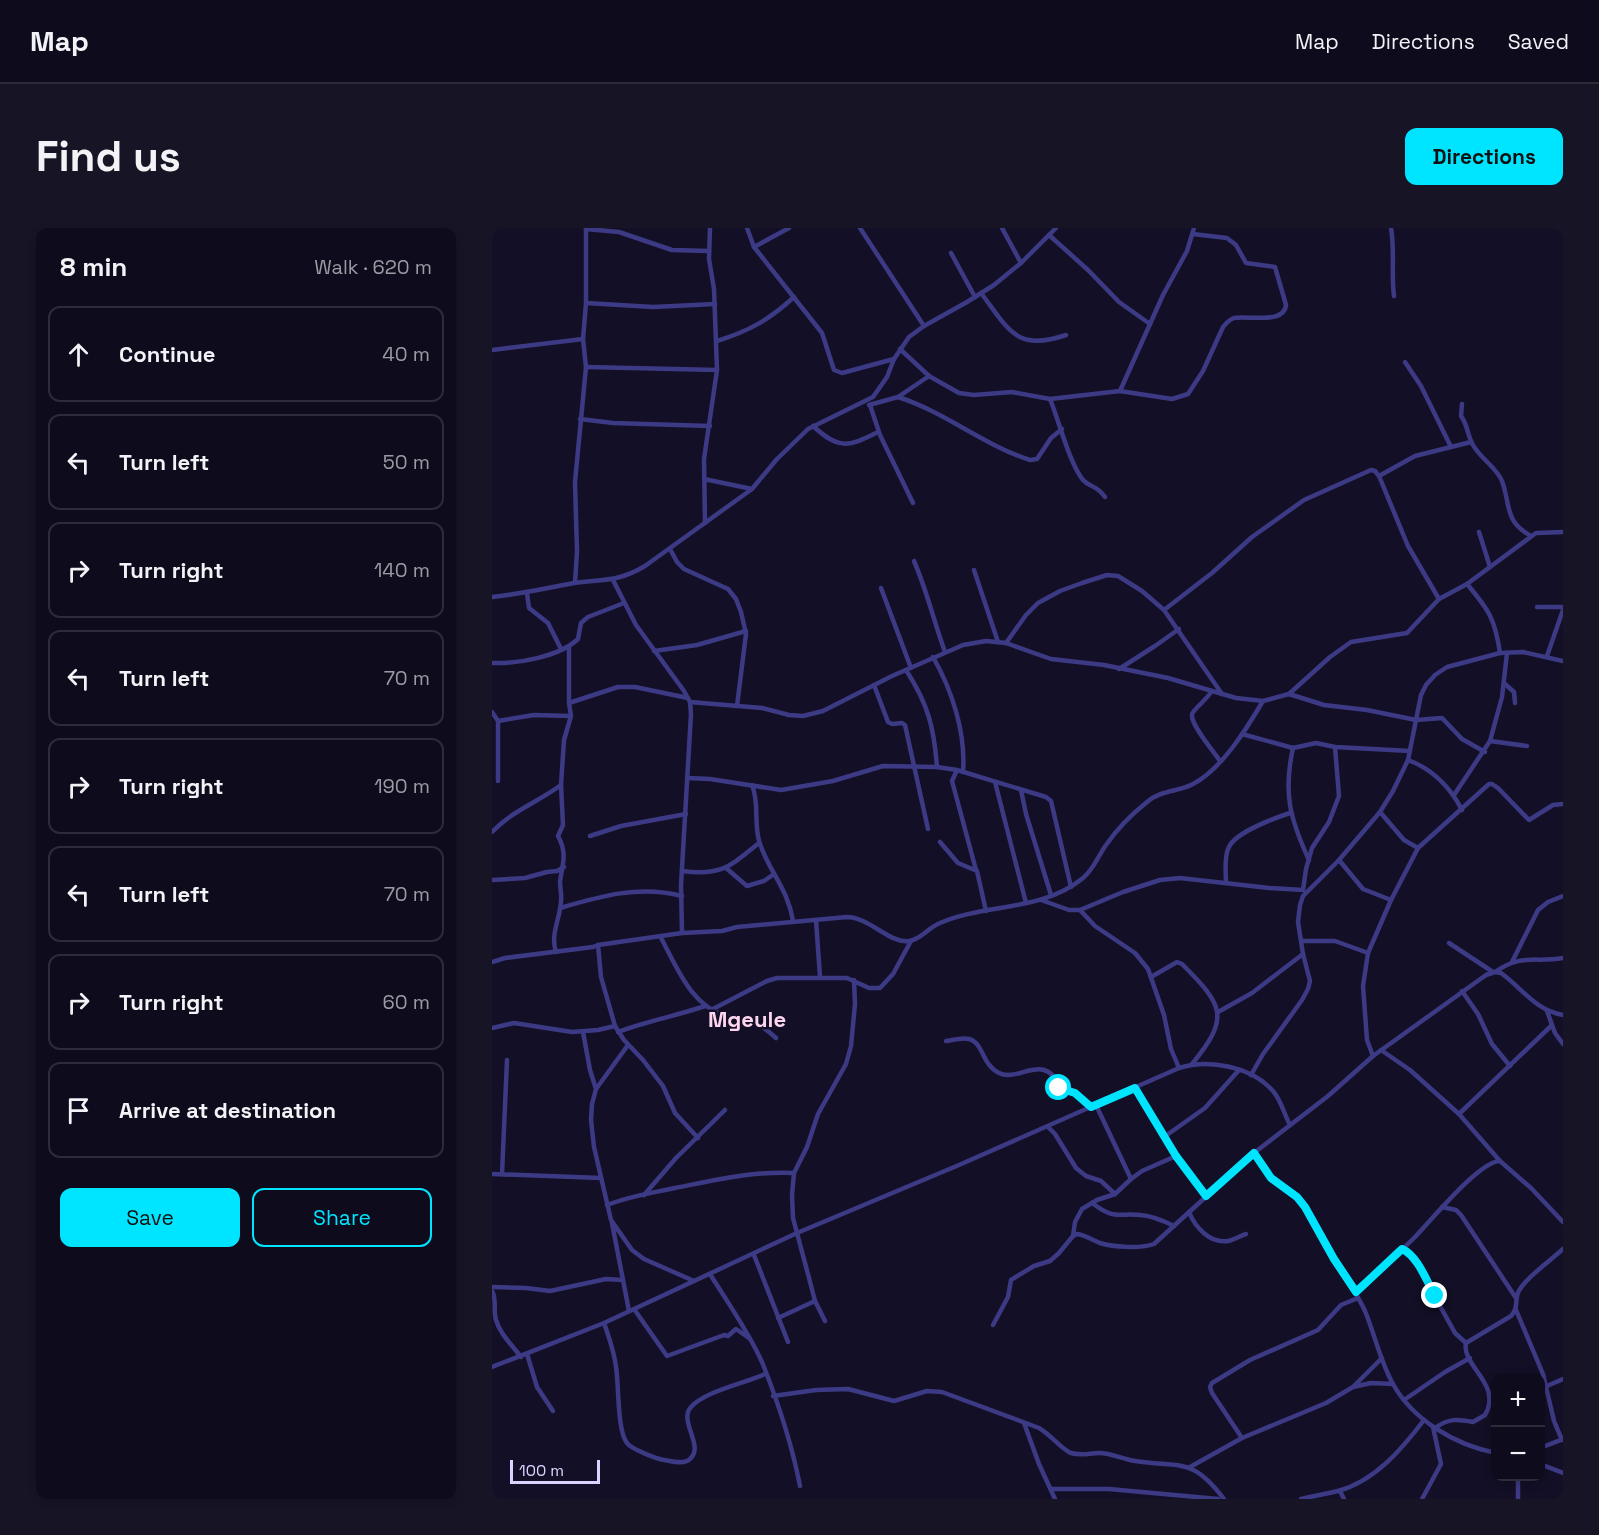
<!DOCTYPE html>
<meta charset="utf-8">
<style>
:root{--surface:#0e0b1c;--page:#171425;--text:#f1f3f6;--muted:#9b9ba3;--line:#2e2b3b;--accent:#00e5ff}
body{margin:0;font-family:"Space Grotesk",sans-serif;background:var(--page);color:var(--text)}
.controls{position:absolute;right:18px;bottom:18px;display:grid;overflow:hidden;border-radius:12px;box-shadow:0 3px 9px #0003}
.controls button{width:54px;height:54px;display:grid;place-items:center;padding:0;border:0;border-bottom:2px solid var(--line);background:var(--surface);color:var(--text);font:30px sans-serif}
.scale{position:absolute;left:18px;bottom:15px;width:90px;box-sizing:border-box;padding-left:6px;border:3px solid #d9d4ff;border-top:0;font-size:16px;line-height:21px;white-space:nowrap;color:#d9d4ff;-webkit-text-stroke:4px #130f26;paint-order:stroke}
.stop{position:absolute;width:18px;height:18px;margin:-14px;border:4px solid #00e5ff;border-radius:50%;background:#fff}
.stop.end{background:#00e5ff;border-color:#fff;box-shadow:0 2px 6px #0008}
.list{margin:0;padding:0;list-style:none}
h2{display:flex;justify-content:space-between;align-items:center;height:78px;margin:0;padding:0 24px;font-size:26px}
h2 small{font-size:20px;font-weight:400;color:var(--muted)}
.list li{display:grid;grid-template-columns:39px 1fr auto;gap:18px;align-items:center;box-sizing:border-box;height:96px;margin:0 12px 12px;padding:0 12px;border:2px solid var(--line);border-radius:12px}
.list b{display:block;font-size:22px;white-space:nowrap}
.list em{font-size:20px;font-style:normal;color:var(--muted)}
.actions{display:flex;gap:12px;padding:18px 24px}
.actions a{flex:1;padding:14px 0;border:2px solid var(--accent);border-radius:12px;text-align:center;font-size:21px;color:var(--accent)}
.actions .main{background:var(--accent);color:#111}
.icon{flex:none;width:33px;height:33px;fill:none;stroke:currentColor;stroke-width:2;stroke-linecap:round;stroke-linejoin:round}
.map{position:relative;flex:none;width:1071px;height:1271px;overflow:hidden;border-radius:12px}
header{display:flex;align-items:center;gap:36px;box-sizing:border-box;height:84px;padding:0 30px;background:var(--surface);border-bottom:2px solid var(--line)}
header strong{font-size:28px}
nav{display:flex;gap:33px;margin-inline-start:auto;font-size:21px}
.intro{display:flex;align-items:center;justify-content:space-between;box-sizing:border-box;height:144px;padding:0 36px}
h1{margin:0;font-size:42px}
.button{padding:15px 27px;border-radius:12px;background:var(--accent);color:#111;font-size:21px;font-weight:700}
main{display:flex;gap:36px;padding:0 36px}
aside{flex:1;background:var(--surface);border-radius:12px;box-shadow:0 3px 9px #0003}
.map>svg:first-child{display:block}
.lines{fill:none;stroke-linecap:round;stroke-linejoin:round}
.street{stroke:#3d3a85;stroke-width:4.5}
.route{stroke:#00e5ff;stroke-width:8}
.labels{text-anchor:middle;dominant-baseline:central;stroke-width:5;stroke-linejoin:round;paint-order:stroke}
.quarter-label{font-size:22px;font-weight:bold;fill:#ffd6f0;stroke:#130f26}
</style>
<header>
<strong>Map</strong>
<nav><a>Map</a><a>Directions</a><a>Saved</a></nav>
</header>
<div class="intro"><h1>Find us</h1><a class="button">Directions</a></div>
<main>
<aside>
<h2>8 min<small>Walk · 620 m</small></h2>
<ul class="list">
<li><svg class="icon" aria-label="ahead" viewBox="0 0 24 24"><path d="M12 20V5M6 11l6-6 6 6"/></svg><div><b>Continue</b></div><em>40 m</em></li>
<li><svg class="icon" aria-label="left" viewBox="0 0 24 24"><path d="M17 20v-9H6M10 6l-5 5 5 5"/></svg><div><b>Turn left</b></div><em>50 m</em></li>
<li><svg class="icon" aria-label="right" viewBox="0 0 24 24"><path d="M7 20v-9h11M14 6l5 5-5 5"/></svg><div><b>Turn right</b></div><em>140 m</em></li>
<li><svg class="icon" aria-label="left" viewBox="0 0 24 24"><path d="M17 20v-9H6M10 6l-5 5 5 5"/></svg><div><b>Turn left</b></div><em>70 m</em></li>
<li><svg class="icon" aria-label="right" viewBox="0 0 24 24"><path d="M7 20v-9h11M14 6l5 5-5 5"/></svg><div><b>Turn right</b></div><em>190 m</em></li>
<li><svg class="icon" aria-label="left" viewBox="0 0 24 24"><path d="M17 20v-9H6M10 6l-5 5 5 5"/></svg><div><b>Turn left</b></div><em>70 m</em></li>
<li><svg class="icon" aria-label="right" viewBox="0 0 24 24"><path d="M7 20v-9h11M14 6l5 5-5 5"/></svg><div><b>Turn right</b></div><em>60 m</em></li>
<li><svg class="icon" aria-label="arrive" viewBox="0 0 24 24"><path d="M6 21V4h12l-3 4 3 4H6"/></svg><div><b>Arrive at destination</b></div></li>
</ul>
<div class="actions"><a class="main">Save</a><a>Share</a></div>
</aside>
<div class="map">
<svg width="1071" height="1271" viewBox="0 0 1071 1271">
<rect width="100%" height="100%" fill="#130f26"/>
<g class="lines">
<g class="street">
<path d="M255,0L262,19L330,105L342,142L350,145L402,131"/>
<path d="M368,0L432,98"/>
<path d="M510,0L529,35"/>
<path d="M899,0C903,23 899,45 902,68"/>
<path d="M94,1L127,4L180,22L217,23"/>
<path d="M557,7L596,42L627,74L658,96"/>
<path d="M262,19L297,0"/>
<path d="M459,25L483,69"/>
<path d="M489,65C517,102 524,124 574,107"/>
<path d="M94,75L161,79L223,76"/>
<path d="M225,113C257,103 277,92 302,69"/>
<path d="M408,121L437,148L467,165L482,167L520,164L558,171L628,163L680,171L696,166L711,143L731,99C734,95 737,92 742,90C755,87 792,97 794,77L783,39L754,35L744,17L735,10L701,6"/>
<path d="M0,122L91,111"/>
<path d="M913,134L929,158L959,219"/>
<path d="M94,139L225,142"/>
<path d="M628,163L671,67L695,23L702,0"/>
<path d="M406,169C453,184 491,217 538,232L545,231L559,210L570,201"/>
<path d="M558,171C567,193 577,234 591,252C597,259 605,257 613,269"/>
<path d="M970,176L969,188C976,197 975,207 981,217C988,230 1005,240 1010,253C1019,278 1012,293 1039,308"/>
<path d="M377,177L406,169L437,148"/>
<path d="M378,177L388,207L421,275"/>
<path d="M88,191L121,195L218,198"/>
<path d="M321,198C347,222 356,219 386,204"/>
<path d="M887,248L923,228L979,214"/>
<path d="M212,251L260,261"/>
<path d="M213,295L212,231L225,142L222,61L217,31L218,0"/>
<path d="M987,304L998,339"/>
<path d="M178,321L185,334L192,341L236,361L244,371L249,384L254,406L245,478"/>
<path d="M422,333C435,363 442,394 453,424"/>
<path d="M482,342L506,414"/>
<path d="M121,352L144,397L192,463L198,474L199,486L189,657L190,705"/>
<path d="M83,355L85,323L83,254L94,139L91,111L94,75V0"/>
<path d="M975,356C997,382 1003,391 1008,425"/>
<path d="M389,360L419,440"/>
<path d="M35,365L37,380L56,395L69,421"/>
<path d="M0,369C28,366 55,360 82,355C112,351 126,354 153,338L260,261L285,231L316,201L381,169L395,149L402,131L417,109L432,98L475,74L502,57L529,35L564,0"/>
<path d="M1045,379H1071"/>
<path d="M672,382L720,345L760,309L812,272L879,242L883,243L887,248L916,318L947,371"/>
<path d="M514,415L534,387L546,375L568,363L590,355L615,347L626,348L650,363L672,382L730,466"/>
<path d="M162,423L205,417L254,403"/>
<path d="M1055,428L1071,382"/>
<path d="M441,429C460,462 474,505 471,544"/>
<path d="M0,435C25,436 67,429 86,411L89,395L96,389L132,375"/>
<path d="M627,441L663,418L687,401"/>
<path d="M414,442C436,476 442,499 445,539"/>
<path d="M1013,456L1022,464L1023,475"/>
<path d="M382,457L396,494L400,496L410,495L413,497L436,601"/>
<path d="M719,464C715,471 702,481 700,486C698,496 722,524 728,533"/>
<path d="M797,466L832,477L875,482L924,492L950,490L970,511L993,524"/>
<path d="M198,474L270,480L297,487L311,488L331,483L400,448L471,417L494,413L514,415L559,431L612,437L676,450L744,470L771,473L797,466L838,429L859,414L915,405L947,371L975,356L1044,305L1071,304"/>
<path d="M77,475L126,459H143L196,470"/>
<path d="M0,484L6,493V553"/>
<path d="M6,493L42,487L79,488"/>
<path d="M750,506L801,520L824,515L843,519L918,523"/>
<path d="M998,513L1035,518"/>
<path d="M801,520C791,565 798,591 817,632"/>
<path d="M916,532C940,541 958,559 970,582"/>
<path d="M465,542L460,553L484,642"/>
<path d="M195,550L218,551L289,562L341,553L391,538L445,539L465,542L554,569L559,573L579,659"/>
<path d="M503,554L534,675"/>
<path d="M260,557C268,576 261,597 268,616C278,645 296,661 301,693"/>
<path d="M529,562L534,586L559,667"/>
<path d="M962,567L998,513L1010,469L1015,425"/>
<path d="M888,584L912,612L926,620"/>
<path d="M0,604C20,583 46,574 69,557"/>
<path d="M98,608L129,598L194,586"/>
<path d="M448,614L466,635L485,643L494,683"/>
<path d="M847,632L871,661L899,672"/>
<path d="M234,640L255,658L272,653L282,646"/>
<path d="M190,643C230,648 237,639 267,615"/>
<path d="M0,652L33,650L55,644L65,643L72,639"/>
<path d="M734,655C734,644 732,631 736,621C741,605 783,590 798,585"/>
<path d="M811,662L814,641L820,620L837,594L847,568L843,519"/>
<path d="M549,672L577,682H588L631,664L668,652L688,650L777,660L811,662"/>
<path d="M68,680C109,668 147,657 190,668"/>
<path d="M588,682L603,698L643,725L656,741L672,787L679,821L687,840"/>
<path d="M324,692L328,749"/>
<path d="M168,708C185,739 198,777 234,788C261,795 262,790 284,810"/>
<path d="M809,713H843L876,725"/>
<path d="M957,715L1001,744"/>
<path d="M106,717L109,749L123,798L132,812L151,832L171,858L183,885L206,910"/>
<path d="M64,724C58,706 68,692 69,673C70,667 68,661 68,654C70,637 76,626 66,608L71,597L69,557L72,512L79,488L77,475V418"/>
<path d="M0,734L13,730L101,719L106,717L190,705L230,703L245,699L355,689C377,689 398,716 417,713C428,712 437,699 448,695C494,675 550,684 591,650C602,641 606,628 614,617C625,601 640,586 655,574C669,562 686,564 701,556C730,541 755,500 771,473"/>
<path d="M1020,734L1046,682L1056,674L1071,668"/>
<path d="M1003,744C1030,725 1042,735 1071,730"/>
<path d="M659,749L685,734L690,736C731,777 739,789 700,836"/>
<path d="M970,763L986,786L1000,816L1018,838"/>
<path d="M219,782L275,753L285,750H355L377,760H388L401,746L419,713"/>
<path d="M1055,783L1063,805L1071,816"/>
<path d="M726,784L760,765L811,726"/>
<path d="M0,800L22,795L80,804L106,802L123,798"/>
<path d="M91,804L98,842L104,861"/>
<path d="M126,804C155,793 184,788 213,778"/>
<path d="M454,813C461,812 471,809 477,811C491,814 490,837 507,845C527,855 553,822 568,860L583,865L599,880"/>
<path d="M136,817L104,861L100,876L99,892L102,919L119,992L140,1022L152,1031L202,1053"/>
<path d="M889,822L918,842L967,886L1008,933L1039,960L1071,994"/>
<path d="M881,828L875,812L871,758L876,725L899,672L926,620L997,556H1000L1006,560L1037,592L1061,577L1071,576"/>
<path d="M759,847L771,826L810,772L816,761L818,753L811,726L806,694L808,677L811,668L847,632L888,584L901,563L916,532L929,467L934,457L943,447L955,439L1008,425L1031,424L1071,433"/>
<path d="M643,860L684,928L714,968"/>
<path d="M604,877L639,951"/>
<path d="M967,886L1059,798"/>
<path d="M556,899L563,906L584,940L594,948L609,953L623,966"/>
<path d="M672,909L713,880L747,842"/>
<path d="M762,925C768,934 773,944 780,951C792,962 806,967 814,981C824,998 832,1016 843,1033C853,1050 865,1065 873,1083C883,1107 888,1133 901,1156C921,1192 963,1217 1004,1225"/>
<path d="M0,946L109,950"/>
<path d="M10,946L15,832"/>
<path d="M152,967L184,930L233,882"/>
<path d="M600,975C623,992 624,985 649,987C661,988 672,993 682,998"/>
<path d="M115,977C138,968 159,965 183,960C223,952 260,943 302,945"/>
<path d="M950,979L964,982L969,987L1024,1070"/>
<path d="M697,984C703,999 718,1016 736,1013C742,1012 748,1008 754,1006"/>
<path d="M120,995L137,1083"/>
<path d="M581,1008L583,994L590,981L605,972L623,966L639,951L650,943L684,928"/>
<path d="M910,1021L918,1026L922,1031L963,1105L974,1115"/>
<path d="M262,1027L296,1114"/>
<path d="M218,1046C236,1075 256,1103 270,1134C286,1174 300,1217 308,1258"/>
<path d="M0,1059L34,1060L58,1063L114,1051L130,1052"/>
<path d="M0,1063C5,1071 1,1082 4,1092C8,1106 20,1117 29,1129"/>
<path d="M864,1064C883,1046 903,1029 922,1010C938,994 987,933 1008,933"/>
<path d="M142,1081L175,1128L232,1107L236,1108L244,1101L257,1110"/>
<path d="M1024,1082L1051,1146L1062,1193L1070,1212"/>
<path d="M286,1090L323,1073"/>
<path d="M333,1093L323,1073L317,1050L301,990L300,967L302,945L315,919L326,886L354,836L359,818L363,776L362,752"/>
<path d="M112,1095C117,1109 122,1123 124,1139C127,1156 125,1203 135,1215C139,1221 165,1231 172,1232C179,1233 192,1237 198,1231C213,1218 186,1193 199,1179C213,1163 254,1155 273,1146"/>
<path d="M501,1097L516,1069L519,1052L542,1038L558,1033L567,1025L581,1008L585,1006C593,1007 600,1012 608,1015C621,1019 649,1021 662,1016L762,925L836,868L881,828L994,747L1003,744L1009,745C1031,761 1043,782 1071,787"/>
<path d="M35,1126L45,1159L61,1183"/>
<path d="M0,1139L112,1095L305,1005L467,937L687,840C717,831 759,838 781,863C789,872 792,886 798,897"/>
<path d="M862,1158L890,1130"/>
<path d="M1055,1158L1071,1151"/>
<path d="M281,1168L324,1162L356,1161L402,1173L435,1163L450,1164L547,1200C558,1206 570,1222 579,1225C589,1228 598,1225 607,1225C619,1225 631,1231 643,1233C690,1240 700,1229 732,1271"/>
<path d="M912,1172L953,1144L978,1130"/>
<path d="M532,1195L547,1236L563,1271"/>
<path d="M943,1200C957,1190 965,1191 981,1194L993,1187C1011,1156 969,1138 974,1115L1019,1088C1028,1078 1021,1071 1028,1061C1037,1047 1058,1033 1071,1021"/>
<path d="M750,1210L720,1165L718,1159L720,1155L758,1132L826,1102L849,1077L866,1070"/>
<path d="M1048,1220L1071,1211"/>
<path d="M1048,1236L1071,1245"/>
<path d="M698,1239L750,1210L834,1175L861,1159L879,1155L901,1156"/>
<path d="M559,1261H617L726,1271"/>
<path d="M848,1263L852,1271"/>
<path d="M809,1271C821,1268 834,1266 846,1263C883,1253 910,1221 932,1192"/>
<path d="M930,1271L949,1236L941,1199"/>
<path d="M1026,1271V1248"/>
</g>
</g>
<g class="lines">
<path class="route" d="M567,860L583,865L599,879L643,860L684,928L714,968L762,925L779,950L805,969L813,979L842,1031L864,1064L910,1021C926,1028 935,1054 943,1068"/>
</g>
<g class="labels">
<g class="quarter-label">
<text x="255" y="791">Mgeule</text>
</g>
</g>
</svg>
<div class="controls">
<button>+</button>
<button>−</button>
</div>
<div class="scale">100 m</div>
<div class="stop" style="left:567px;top:860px"></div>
<div class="stop end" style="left:943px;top:1068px"></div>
</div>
</main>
